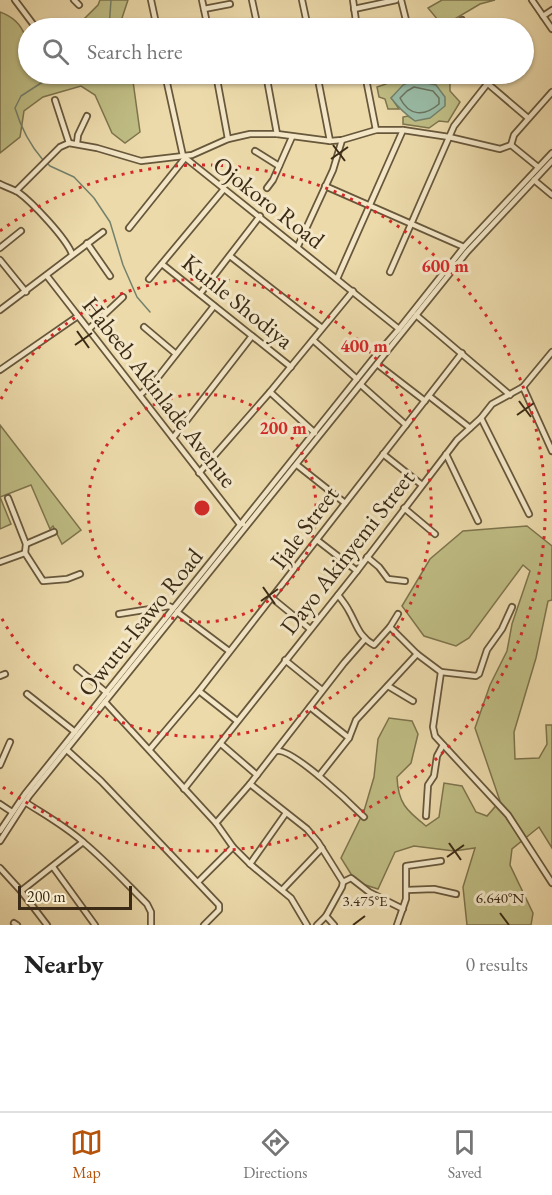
<!DOCTYPE html>
<meta charset="utf-8">
<style>
:root{--surface:#fff;--page:#f6f6f6;--text:#222;--muted:#767676;--line:#e0e0e0;--accent:#b45309}
body{margin:0;font-family:"EB Garamond",serif;background:var(--page);color:var(--text)}
.scale{position:absolute;left:18px;bottom:15px;width:114px;box-sizing:border-box;padding-left:6px;border:3px solid #3b2b16;border-top:0;font-size:16px;line-height:21px;white-space:nowrap;color:#3b2b16;-webkit-text-stroke:4px #f3e7c8;paint-order:stroke}
.list{margin:0;padding:0;list-style:none}
h2{display:flex;justify-content:space-between;align-items:center;height:78px;margin:0;padding:0 24px;font-size:26px}
h2 small{font-size:20px;font-weight:400;color:var(--muted)}
.icon{flex:none;width:33px;height:33px;fill:none;stroke:currentColor;stroke-width:2;stroke-linecap:round;stroke-linejoin:round}
.map{position:relative;flex:none;width:552px;height:925px;overflow:hidden}
.search{position:absolute;background:var(--surface);box-shadow:0 2px 4px #0004;left:18px;right:18px;top:18px;height:66px;display:flex;align-items:center;gap:15px;box-sizing:border-box;padding:0 21px;border-radius:33px;color:var(--muted);font-size:22px}
.sheet{height:186px;background:var(--surface)}
nav{display:flex;justify-content:space-around;align-items:center;box-sizing:border-box;height:84px;border-top:2px solid var(--line);background:var(--surface);font-size:16px;color:var(--muted)}
nav a{display:grid;justify-items:center;gap:3px}
nav .on{color:var(--accent)}
.map>svg:first-child{display:block}
.green{fill:#bfbd84;stroke:#7d744d;stroke-width:1.5}
.water{fill:#99bba6;stroke:#73816c;stroke-width:1.5}
.lines{fill:none;stroke-linecap:round;stroke-linejoin:round}
.shore{stroke:#6a735e;stroke-width:1.5}
.stream{stroke:#73816c;stroke-width:1.5}
.minor-casing{stroke:#67573b;stroke-width:8}
.minor{stroke:#f3e7c8;stroke-width:4.5}
.ticks{fill:none;stroke:#3b2b16;stroke-width:2}
.ring{fill:none;stroke:#d62828;stroke-width:3;stroke-dasharray:3 6}
.labels{text-anchor:middle;dominant-baseline:central;stroke-width:6;stroke-linejoin:round;paint-order:stroke}
.street-label{font-size:24px;fill:#3b2b16;stroke:#f3e7c8}
.ticks-label{font-size:15px;text-anchor:middle;fill:#3b2b16;stroke:#f3e7c8;stroke-width:6;stroke-linejoin:round;paint-order:stroke}
.centre{fill:#d62828;stroke:#f3e7c8;stroke-width:3}
.ring-label{font-size:18px;text-anchor:middle;font-weight:bold;fill:#d62828;stroke:#f3e7c8;stroke-width:6;stroke-linejoin:round;paint-order:stroke}
</style>
<div class="map">
<svg width="552" height="925" viewBox="0 0 552 925">
<rect width="100%" height="100%" fill="#ecdaab"/>
<filter id="stains"><feTurbulence type="fractalNoise" baseFrequency=".00333" numOctaves="4"/><feColorMatrix values="0 0 0 0 .2 0 0 0 0 .09 0 0 0 0 .02 0 0 0 .5 -.17"/></filter>
<radialGradient id="worn" r=".72"><stop offset=".6" stop-color="#630" stop-opacity="0"/><stop offset="1" stop-color="#630" stop-opacity=".3"/></radialGradient>
<g class="green">
<path d="M100,0H128L120,24L121,28H75L98,5Z"/>
<path d="M442,0H495L480,4L443,26L428,8Z"/>
<path d="M0,12C30,23 28,47 28,74H132L140,132L125,143L112,133L95,95L81,86L43,97L24,111L20,137L0,153Z"/>
<path d="M384,74H450V91L460,102L448,122L439,121L429,128L403,124V117L408,116L415,120L391,97L399,109H388L385,99L379,97L377,87L386,84Z"/>
<path d="M0,425L81,530L62,544L53,526L50,529L31,485L0,497L11,524L0,529Z"/>
<path d="M527,526L552,546V600L548,601L536,658L514,732L515,759L539,758L547,744L546,725H552V848L539,827L512,849L510,865L533,913L531,925H467L463,887L475,848L454,851L414,846L395,852L378,889L356,882L341,858L364,811L374,777L378,739L389,718L412,721L418,734L411,763L397,777C398,803 406,810 426,826L439,817L444,783L462,786L476,812L487,816L500,801L475,728L490,685L507,651L512,624L530,571L523,565L469,638L456,646L424,636L402,606L430,559L463,531Z"/>
</g>
<path class="water" d="M413,80L436,85L445,97V106L430,118L415,121C405,114 398,107 391,98L403,85Z"/>
<g class="lines">
<path class="shore" d="M414,87L433,91L439,98V104C424,117 409,116 400,98L407,91Z"/>
<g class="stream">
<path d="M109,28L111,0"/>
<path d="M43,160C30,145 21,128 15,108L21,96L55,74"/>
<path d="M47,163L50,166L74,177L94,198L110,222L123,265L137,297L150,312"/>
</g>
<g class="minor-casing">
<g id="minor">
<path d="M15,0L36,28"/>
<path d="M74,0L79,5"/>
<path d="M151,0L157,28"/>
<path d="M202,0L208,28"/>
<path d="M252,0L258,28"/>
<path d="M302,0L308,28"/>
<path d="M353,0L357,28"/>
<path d="M401,0L408,28"/>
<path d="M532,0L552,29"/>
<path d="M204,9L230,4"/>
<path d="M354,9L396,0"/>
<path d="M543,16L552,10"/>
<path d="M462,20L466,28"/>
<path d="M165,74L183,156L399,329"/>
<path d="M216,74L228,139"/>
<path d="M266,74L277,134"/>
<path d="M317,74L330,141"/>
<path d="M365,74L376,130"/>
<path d="M487,83L528,118"/>
<path d="M55,100L69,143"/>
<path d="M77,143L78,135L87,116"/>
<path d="M511,145L514,135L552,92"/>
<path d="M255,151L279,166"/>
<path d="M534,180L552,195"/>
<path d="M0,184C6,187 12,189 18,192C32,202 66,238 72,254"/>
<path d="M325,186L464,247"/>
<path d="M267,188L273,180L292,137"/>
<path d="M16,191L60,147L69,143L97,148L141,161L192,155L228,139L250,134H277L330,141L342,140L376,130H403L449,137L500,149L511,145L538,167"/>
<path d="M129,228L185,158"/>
<path d="M87,243L110,276"/>
<path d="M298,246L333,170L342,140"/>
<path d="M0,248L21,231"/>
<path d="M230,256L322,328"/>
<path d="M0,260L26,292"/>
<path d="M162,264L291,367"/>
<path d="M390,272L454,126L495,74"/>
<path d="M47,276L239,523L243,524"/>
<path d="M149,279L224,189"/>
<path d="M337,279L403,130"/>
<path d="M200,294L260,216"/>
<path d="M0,310L103,232"/>
<path d="M416,315L510,395"/>
<path d="M144,327L176,354"/>
<path d="M89,329L123,297"/>
<path d="M313,340L357,379"/>
<path d="M377,364L425,401"/>
<path d="M0,370L78,316"/>
<path d="M361,385L406,425"/>
<path d="M523,387L552,451"/>
<path d="M270,392L315,433"/>
<path d="M140,395L155,381L214,306"/>
<path d="M429,396L470,428"/>
<path d="M481,418L529,514"/>
<path d="M173,438L252,336"/>
<path d="M383,454L422,485"/>
<path d="M446,454L478,521"/>
<path d="M297,465L345,503"/>
<path d="M199,473L270,392L353,291"/>
<path d="M8,498L26,544L25,553L43,581L67,579L80,574"/>
<path d="M404,508L435,534"/>
<path d="M317,540L357,571"/>
<path d="M26,544L54,532"/>
<path d="M367,557L379,567L388,579L405,581"/>
<path d="M0,562L25,553"/>
<path d="M338,595C342,600 346,605 349,611C357,625 359,637 374,645L390,627L417,654L441,672L433,727L435,736L508,815L552,883"/>
<path d="M272,598L310,629"/>
<path d="M177,612L229,651"/>
<path d="M119,614L169,606L173,608"/>
<path d="M390,627L398,614"/>
<path d="M285,660L322,690"/>
<path d="M77,668L107,693"/>
<path d="M441,672L476,676L479,674L487,650L502,629L512,607"/>
<path d="M0,676L5,674"/>
<path d="M388,686L413,701"/>
<path d="M199,691L237,721"/>
<path d="M27,694L75,732"/>
<path d="M105,702L216,823L233,847L250,864L291,898L307,925"/>
<path d="M310,707L349,738"/>
<path d="M221,744L257,775"/>
<path d="M150,749L199,691L462,353"/>
<path d="M67,750L101,781L219,905V910L204,925"/>
<path d="M277,751C292,748 351,804 364,817"/>
<path d="M0,765L10,742"/>
<path d="M319,776L349,738L356,720L417,654"/>
<path d="M250,784L307,829L318,842L343,882L342,887L326,916L317,925"/>
<path d="M184,789L357,571L457,440L481,418L492,404L523,387L552,352"/>
<path d="M25,802C45,815 65,826 83,842C106,861 126,883 147,904L151,912V925"/>
<path d="M0,804L12,812"/>
<path d="M426,816L428,785L434,776L437,756L443,745"/>
<path d="M216,823L250,784L344,663L365,639"/>
<path d="M0,831L25,794L372,360L399,329L464,247L552,153"/>
<path d="M0,841L29,796L467,252L552,161"/>
<path d="M250,864L286,813"/>
<path d="M53,867L95,925"/>
<path d="M0,868L21,891L47,925"/>
<path d="M198,882L233,847"/>
<path d="M343,882L351,878L369,892L403,909"/>
<path d="M282,890L322,848"/>
<path d="M407,890L434,889L456,894"/>
<path d="M21,891L83,842"/>
<path d="M326,916L334,925"/>
<path d="M14,923L17,925"/>
<path d="M397,925L406,899V866L441,861"/>
</g>
</g>
<use href="#minor" class="minor"/>
</g>
<path class="ticks" d="M333,145L345,161M331,159L348,147M77,331L89,348M75,345L92,333M519,401L531,417M517,415L534,403M263,587L275,604M261,601L278,589M449,843L461,860M447,857L464,845M500,913L509,925M353,925L365,916"/>
<g class="ring">
<circle cx="202" cy="508" r="114"/>
<path d="M1 399A229 229 0 1 1 1 617"/>
<path d="M0 231A343 343 0 1 1 0 785"/>
</g>
<g class="labels">
<g class="street-label">
<text transform="translate(269 202) rotate(38)">Ojokoro Road</text>
<text transform="translate(238 301) rotate(39)">Kunle Shodiya</text>
<text transform="translate(160 392) rotate(52)">Habeeb Akinlade Avenue</text>
<text transform="translate(304 527) rotate(-53)">Ijale Street</text>
<text transform="translate(347 552) rotate(-52)">Dayo Akinyemi Street</text>
<text transform="translate(140 622) rotate(-51)">Owutu-Isawo Road</text>
</g>
</g>
<g class="ticks-label">
<text x="500" y="903">6.640°N</text>
<text x="365" y="906">3.475°E</text>
</g>
<circle cx="202" cy="508" r="9" class="centre"/>
<g class="ring-label">
<text x="445" y="272">600 m</text>
<text x="364" y="352">400 m</text>
<text x="283" y="434">200 m</text>
</g>
<rect width="100%" height="100%" filter="url(#stains)"/>
<rect width="100%" height="100%" fill="url(#worn)"/>
</svg>
<div class="scale">200 m</div>
<div class="search"><svg class="icon" aria-label="search" viewBox="0 0 24 24"><circle cx="10" cy="10" r="6"/><path d="M15 15l6 6"/></svg>Search here</div>
</div>
<section class="sheet">
<h2>Nearby<small>0 results</small></h2>
<ul class="list">
</ul>
</section>
<nav>
<a class="on"><svg class="icon" aria-label="map" viewBox="0 0 24 24"><path d="M3 6l6-2 6 2 6-2v14l-6 2-6-2-6 2zM9 4v14M15 6v14"/></svg>Map</a>
<a><svg class="icon" aria-label="directions" viewBox="0 0 24 24"><path d="M12 3l9 9-9 9-9-9zM9 14v-3h6M13 9l2 2-2 2"/></svg>Directions</a>
<a><svg class="icon" aria-label="saved" viewBox="0 0 24 24"><path d="M7 4h10v16l-5-4-5 4z"/></svg>Saved</a>
</nav>
